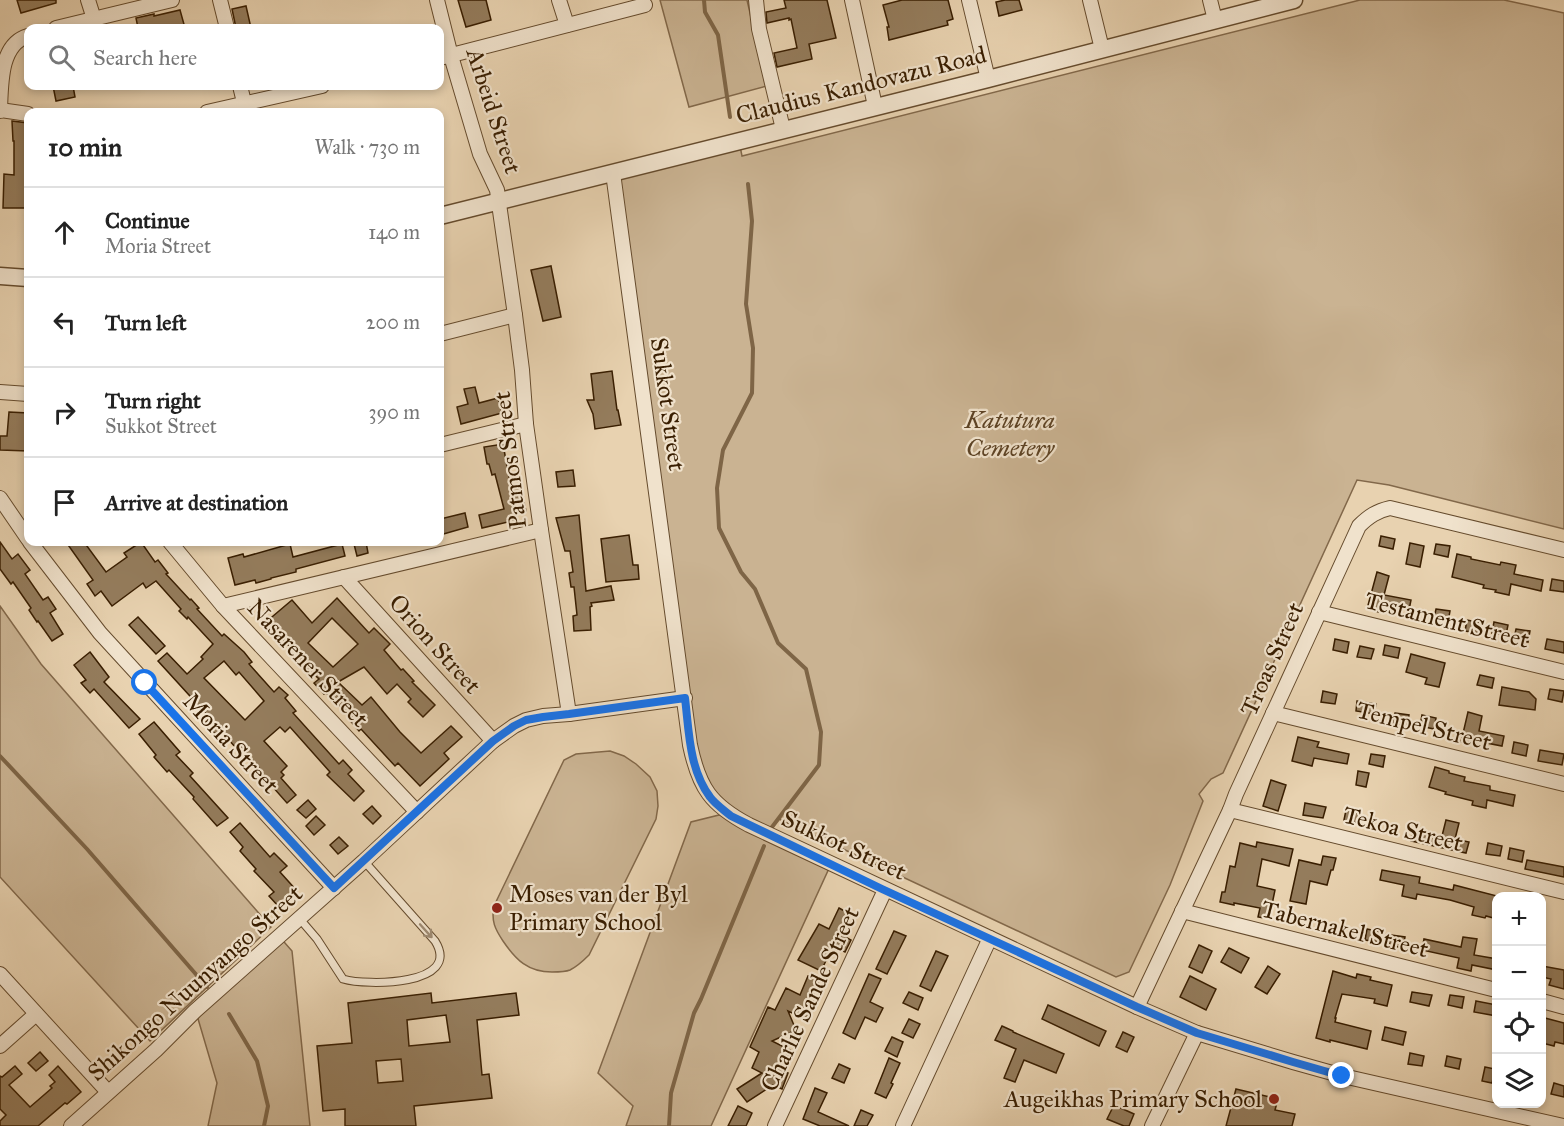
<!DOCTYPE html>
<meta charset="utf-8">
<style>
:root{--surface:#fff;--page:#f2f2f2;--text:#222;--muted:#767676;--line:#e0e0e0}
body{margin:0;font-family:"IM FELL Great Primer",serif;background:var(--page);color:var(--text)}
.controls{position:absolute;right:18px;bottom:18px;display:grid;overflow:hidden;border-radius:12px;box-shadow:0 3px 9px #0003}
.controls button{width:54px;height:54px;display:grid;place-items:center;padding:0;border:0;border-bottom:2px solid var(--line);background:var(--surface);color:var(--text);font:30px sans-serif}
.stop{position:absolute;width:18px;height:18px;margin:-14px;border:4px solid #1a73e8;border-radius:50%;background:#fff}
.stop.end{background:#1a73e8;border-color:#fff;box-shadow:0 2px 6px #0008}
.list{margin:0;padding:0;list-style:none}
h2{display:flex;justify-content:space-between;align-items:center;height:78px;margin:0;padding:0 24px;font-size:26px}
h2 small{font-size:20px;font-weight:400;color:var(--muted)}
.list li{display:grid;grid-template-columns:39px 1fr auto;gap:18px;align-items:center;box-sizing:border-box;height:90px;padding:0 24px;border-top:2px solid var(--line)}
.list b{display:block;font-size:22px;white-space:nowrap}
.list p{margin:0;font-size:20px;white-space:nowrap;color:var(--muted)}
.list em{font-size:20px;font-style:normal;color:var(--muted)}
.icon{flex:none;width:33px;height:33px;fill:none;stroke:currentColor;stroke-width:2;stroke-linecap:round;stroke-linejoin:round}
.map{position:relative;flex:none;width:1564px;height:1126px;overflow:hidden}
.search{position:absolute;background:var(--surface);box-shadow:0 3px 9px #0003;left:24px;top:24px;width:420px;height:66px;display:flex;align-items:center;gap:15px;box-sizing:border-box;padding:0 21px;border-radius:12px;color:var(--muted);font-size:22px}
.panel{position:absolute;background:var(--surface);box-shadow:0 3px 9px #0003;left:24px;top:108px;width:420px;height:438px;border-radius:12px}
.map>svg:first-child{display:block}
.green{fill:#cab392;stroke:#82684a;stroke-width:1.5}
.lines{fill:none;stroke-linecap:round;stroke-linejoin:round}
.stream{stroke:#7e6546;stroke-width:4}
.building{fill:#947c5c;stroke:#391e01;stroke-width:1.5;fill-rule:evenodd}
.service-casing{stroke:#654b2d;stroke-width:9}
.minor-casing{stroke:#654b2d;stroke-width:16}
.tertiary-casing{stroke:#654b2d;stroke-width:19}
.service{stroke:#f0e2cc;stroke-width:7}
.minor{stroke:#f0e2cc;stroke-width:14}
.tertiary{stroke:#f0e2cc;stroke-width:16}
.oneway{stroke:#9e8a71}
.route{stroke:#1a73e8;stroke-width:8}
.poi-dot{fill:#8f2418;stroke:#f0e2cc;stroke-width:2}
.labels{text-anchor:middle;dominant-baseline:central;stroke-width:4.5;stroke-linejoin:round;paint-order:stroke}
.street-label{font-size:24px;fill:#391e01;stroke:#f0e2cc}
.park-label{font-size:24px;font-style:italic;fill:#5d4325;stroke:#f0e2cc}
.poi-label{font-size:24px;fill:#391e01;stroke:#f0e2cc;text-anchor:start}
</style>
<div class="map">
<svg width="1564" height="1126" viewBox="0 0 1564 1126">
<rect width="100%" height="100%" fill="#e8d2b0"/>
<filter id="stains"><feTurbulence type="fractalNoise" baseFrequency=".00333" numOctaves="4"/><feColorMatrix values="0 0 0 0 .2 0 0 0 0 .09 0 0 0 0 .02 0 0 0 .5 -.17"/></filter>
<radialGradient id="worn" r=".72"><stop offset=".6" stop-color="#630" stop-opacity="0"/><stop offset="1" stop-color="#630" stop-opacity=".3"/></radialGradient>
<g class="green">
<path d="M660,0H747L767,86L689,107Z"/>
<path d="M1360,0H1504L1564,13V529L1389,485L1357,480L1223,773L1211,779L1199,794L1203,801L1170,885L1129,972L1116,977L779,819L769,831L831,864L711,1126H626L633,1106L598,1073L691,822L727,813L700,781L613,173L739,141L742,156Z"/>
<path d="M0,606L41,664L271,927L150,1041L0,877Z"/>
<path d="M610,751L624,756L636,764L650,777L657,791L658,806L656,819L589,955C583,961 578,966 570,970C565,972 558,972 552,972C528,972 516,960 503,941C495,929 491,921 494,906L564,760L576,754Z"/>
<path d="M278,935L292,951L310,1126H208L217,1083L196,1012Z"/>
</g>
<g class="lines">
<g class="stream">
<path d="M704,0L705,12L718,35L730,117"/>
<path d="M748,184L752,221L746,304L753,348L752,393L723,450L717,488L719,528L741,572L755,589L778,643L806,669L821,732L819,765L769,831"/>
<path d="M0,756L87,849L207,987"/>
<path d="M229,1014L257,1061L268,1106L264,1126"/>
<path d="M669,1126L671,1093L694,1013L701,999L764,846"/>
</g>
</g>
<g class="building">
<path d="M17,0H56V3L21,13Z"/>
<path d="M458,0H486L491,20L466,27Z"/>
<path d="M784,0H827L836,38L809,44L812,59L777,67L774,53L797,48L791,19L789,20V18L767,23L766,12L786,8Z"/>
<path d="M902,0H948L953,19L947,21L948,25L889,40L887,27H889L883,5Z"/>
<path d="M1005,0H1019L1022,10L999,16L996,2Z"/>
<path d="M246,6L251,28H236L232,9Z"/>
<path d="M180,10L185,28H138L136,18L154,14V16Z"/>
<path d="M53,86H73L75,97L56,101Z"/>
<path d="M12,121L28,123V170H27L26,208H3L4,174L14,175V141H13Z"/>
<path d="M551,266L561,317L543,321L531,270Z"/>
<path d="M612,371L617,410H618L621,425L595,429L593,414L587,400H594L591,374Z"/>
<path d="M475,387L479,403L498,398L502,413L461,424L457,407L468,404L464,389Z"/>
<path d="M9,412L28,413V451L0,450V436H7Z"/>
<path d="M503,444L511,488L520,485L526,511L515,514L516,520L482,528L479,515L504,509L495,474L492,475L489,464H487L484,447Z"/>
<path d="M573,470L575,486L558,487L556,472Z"/>
<path d="M465,513L468,527L440,535V519Z"/>
<path d="M579,515L586,591L611,586L614,600L591,603L592,606L590,607L591,630L574,631L573,616L577,615L574,587H571L569,573L573,572L570,551H565L556,518Z"/>
<path d="M629,535L633,565H638L639,579L606,582L601,539Z"/>
<path d="M1381,536L1395,539L1393,549L1379,546Z"/>
<path d="M0,542L12,559L18,554L30,570L25,574L43,600L48,597L56,609L50,613L63,634L52,641L38,621L37,622L29,610L31,608L13,582L11,584L0,569Z"/>
<path d="M66,542H84L106,572L127,557L124,553L141,542L155,562L158,560L168,573L166,574L190,600L191,599L199,608L197,609L222,636L224,634L244,652L252,662L249,664L274,692L279,687L288,695L285,698L296,711L293,713L339,764L343,760L352,770L348,774L364,791L354,801L327,775L330,772L290,727L285,732L280,727L264,741L287,766L281,772L284,775L281,778L296,795L287,803L272,786L270,788L257,774L261,770L239,745L236,748L220,730L215,734L205,723L210,718L158,661L167,653L187,674L203,659L201,657L213,644L188,617L187,619L179,611L181,609L156,581L146,588L143,583L112,606L101,591L95,596L87,584L93,580ZM224,661L236,675L239,672L264,701L245,720L204,678Z"/>
<path d="M366,542L368,553L357,556L354,544Z"/>
<path d="M1410,543L1424,546L1420,567L1406,564Z"/>
<path d="M290,544L293,557L342,544L345,556L296,569V572L271,578V579L256,583L255,580L235,585L228,558L243,554L244,557Z"/>
<path d="M1436,544L1450,546L1448,557L1434,554Z"/>
<path d="M1457,554L1471,557V559L1500,565L1501,562L1516,565L1514,574L1543,580L1541,591L1511,584L1509,595L1495,592L1496,590L1483,588L1484,585L1452,577Z"/>
<path d="M1377,572L1389,576L1384,595L1411,600L1409,610L1381,605L1379,612L1367,609Z"/>
<path d="M1552,579L1564,581V592L1550,590Z"/>
<path d="M337,598L369,633L374,628L390,644L384,650L401,670L403,669L414,681L412,682L435,705L423,717L408,702L411,699L397,684L387,694L364,667L338,682L362,705L371,697L400,732L421,753L451,726L462,737L444,753L449,759L420,786L398,763L395,766L361,729L359,731L348,718L350,716L326,693L324,694L314,683L319,679L301,662L302,660L266,622L292,600L312,623ZM332,618L358,644L333,667L308,643Z"/>
<path d="M1436,609L1450,611L1448,622L1434,619Z"/>
<path d="M138,617L165,646L156,654L129,625Z"/>
<path d="M1467,620L1481,623L1479,633L1465,631Z"/>
<path d="M1494,622L1508,625L1506,635L1492,633Z"/>
<path d="M1516,629L1530,631L1528,642L1514,639Z"/>
<path d="M1335,639L1349,642L1347,653L1333,650Z"/>
<path d="M1547,639L1564,642V653L1545,649Z"/>
<path d="M1385,645L1400,648L1398,658L1383,655Z"/>
<path d="M1360,646L1374,649L1371,659L1357,657Z"/>
<path d="M90,652L109,677L104,682L140,719L129,728L94,689L90,693L81,683L86,680L74,665Z"/>
<path d="M1411,654L1445,663L1439,687L1425,684L1427,678L1406,672Z"/>
<path d="M1480,675L1494,678L1492,688L1477,685Z"/>
<path d="M1502,687L1529,692L1536,699L1535,710L1499,705Z"/>
<path d="M1550,689L1564,691L1562,702L1548,699Z"/>
<path d="M1323,691L1337,694L1335,704L1321,702Z"/>
<path d="M1357,701L1376,704L1374,714L1356,711Z"/>
<path d="M1468,712L1482,716L1479,731L1504,736L1502,746L1476,741L1475,746L1461,742Z"/>
<path d="M1395,713L1409,715L1407,726L1393,723Z"/>
<path d="M1422,715L1436,718L1434,729L1420,726Z"/>
<path d="M154,722L180,752L176,755L193,773L190,776L228,818L217,826L193,799L194,797L169,770L167,772L154,757L156,755L139,734Z"/>
<path d="M1298,737L1319,742L1317,747L1349,754L1347,764L1314,758L1312,766L1292,761Z"/>
<path d="M1514,742L1528,745L1526,756L1512,753Z"/>
<path d="M1540,750L1564,754L1562,765L1538,761Z"/>
<path d="M1371,754L1385,756L1383,767L1369,764Z"/>
<path d="M1435,767L1449,771V773L1465,777L1464,781L1490,786V790L1515,795L1513,806L1487,800L1486,808L1472,805L1473,801L1445,794L1446,792L1429,787Z"/>
<path d="M1358,771L1369,773L1366,787L1356,785Z"/>
<path d="M1271,780L1286,785L1278,811L1263,806Z"/>
<path d="M308,800L316,809L306,818L297,810Z"/>
<path d="M1305,803L1326,807L1323,818L1303,815Z"/>
<path d="M372,806L381,816L373,824L363,814Z"/>
<path d="M1346,810L1360,812L1358,823L1344,820Z"/>
<path d="M316,816L325,825L314,835L306,826Z"/>
<path d="M1446,820L1459,823L1455,839L1469,842L1466,853L1411,841L1414,830L1442,836Z"/>
<path d="M240,823L270,857L274,853L287,866L280,872L297,891L279,907L269,896L274,892L254,871L256,869L240,851L243,847L230,832Z"/>
<path d="M339,837L348,846L338,854L330,845Z"/>
<path d="M1257,842L1293,849L1289,866L1262,859L1257,886L1275,890L1269,919L1258,917L1260,908L1234,903V905L1220,902L1222,892H1225L1230,866L1235,867L1240,843L1256,847Z"/>
<path d="M1488,843L1502,846L1500,856L1486,854Z"/>
<path d="M1510,848L1524,851L1522,862L1508,859Z"/>
<path d="M1323,856L1336,858L1333,870H1331L1327,885L1310,881L1306,904L1290,901L1299,860L1321,865Z"/>
<path d="M1527,860L1564,867V877L1525,869Z"/>
<path d="M1382,870L1420,877L1419,883L1453,890L1454,885L1497,896V919L1486,916L1485,918L1472,915L1474,907L1450,900L1417,894L1416,899L1402,896L1404,885L1380,880Z"/>
<path d="M839,908L850,914L840,934L851,940L845,952L833,946L821,971L798,960L819,924L829,929Z"/>
<path d="M1367,929L1381,932L1379,942L1365,940Z"/>
<path d="M894,931L906,936L887,974L876,969Z"/>
<path d="M1391,935L1405,937L1403,948L1389,945Z"/>
<path d="M1463,937L1477,939L1474,955L1497,959V970L1472,965L1471,971L1457,968L1459,958L1422,950L1424,939L1461,947Z"/>
<path d="M1199,945L1212,951L1202,973L1189,967Z"/>
<path d="M1229,948L1249,958L1241,973L1221,962Z"/>
<path d="M936,951L948,956L931,991L920,986Z"/>
<path d="M1268,966L1280,974L1267,994L1255,987Z"/>
<path d="M1542,966L1564,970V989L1549,985L1551,979L1542,977Z"/>
<path d="M1333,971L1356,978L1357,974L1371,977L1370,980L1392,985L1387,1006L1374,1003L1375,999L1342,994L1335,1018H1336L1335,1022L1371,1031L1367,1049L1330,1040V1042L1316,1038Z"/>
<path d="M869,974L881,979L870,1002L883,1008L876,1022L865,1017L855,1039L843,1033Z"/>
<path d="M808,976L819,981L811,1000L816,1002L807,1020L788,1011L796,1030L772,1041L794,1052L784,1072L788,1073L782,1089L773,1085L747,1102L737,1089L762,1073L752,1068L759,1052L750,1047L768,1007L775,1010L786,988L800,995Z"/>
<path d="M1190,976L1216,989L1206,1010L1180,997Z"/>
<path d="M909,992L923,998L918,1010L903,1003Z"/>
<path d="M1412,992L1432,995L1429,1006L1410,1002Z"/>
<path d="M431,993L432,1003L516,993L519,1015L477,1020L482,1075L489,1074L492,1098L414,1106L416,1126H345V1109L323,1111L317,1046L352,1043L348,1003ZM446,1015L450,1042L409,1046L407,1020ZM401,1059L403,1081L378,1083L376,1061Z"/>
<path d="M1450,995L1464,997L1462,1008L1448,1005Z"/>
<path d="M1476,1001L1497,1005V1016L1474,1012Z"/>
<path d="M1048,1005L1106,1031L1099,1046L1042,1019Z"/>
<path d="M1545,1018L1564,1023V1044L1555,1042L1554,1046L1542,1043V1034Z"/>
<path d="M909,1019L920,1024L913,1038L902,1033Z"/>
<path d="M1002,1026L1013,1031V1032L1064,1054L1056,1073L1024,1060L1015,1082L1004,1078L1016,1049L995,1040Z"/>
<path d="M1385,1027L1406,1032L1403,1045L1382,1040Z"/>
<path d="M1123,1032L1134,1037L1127,1052L1116,1047Z"/>
<path d="M892,1037L903,1042L897,1057L885,1051Z"/>
<path d="M40,1052L48,1061L36,1071L28,1063Z"/>
<path d="M1410,1053L1424,1056L1422,1066L1408,1064Z"/>
<path d="M1447,1056L1461,1059L1459,1069L1445,1066Z"/>
<path d="M889,1058L900,1063L891,1083L893,1084L886,1098L875,1093Z"/>
<path d="M839,1064L850,1069L844,1083L832,1078Z"/>
<path d="M15,1066L22,1074L9,1085L30,1107L52,1088L50,1086L55,1082L49,1075L58,1066L81,1092L67,1104L65,1103L38,1126H0V1121L6,1115L0,1109V1076L2,1077Z"/>
<path d="M1485,1067L1495,1069L1492,1083L1482,1081Z"/>
<path d="M1554,1083L1564,1086V1097L1551,1094Z"/>
<path d="M815,1088L827,1093L818,1112L849,1126H820L803,1119Z"/>
<path d="M1236,1089L1278,1099L1275,1110L1295,1114L1292,1126H1226Z"/>
<path d="M1114,1105L1134,1114L1129,1126H1124L1107,1119Z"/>
<path d="M738,1106L752,1113L746,1126H728Z"/>
<path d="M861,1110L873,1115L867,1126H854Z"/>
</g>
<g class="lines">
<g class="service-casing">
<path id="service" d="M299,918L317,939L343,979C366,986 463,986 435,941L364,861"/>
</g>
<g class="minor-casing">
<g id="minor">
<path d="M88,0L94,19"/>
<path d="M220,0L227,28"/>
<path d="M437,0L451,56L480,154L497,190L515,315L522,370L526,424L541,530L569,714"/>
<path d="M559,0L567,25"/>
<path d="M756,0L759,29L783,129"/>
<path d="M852,0L875,106"/>
<path d="M969,0L988,79"/>
<path d="M1090,0L1102,49"/>
<path d="M1210,0L1215,20"/>
<path d="M56,28L172,0"/>
<path d="M440,58L645,5"/>
<path d="M240,86L246,110"/>
<path d="M0,110L28,114"/>
<path d="M0,111C1,84 0,44 28,36"/>
<path d="M207,112L322,86"/>
<path d="M613,173L690,745C699,788 711,805 749,825L1137,1007L1197,1033L1293,1062L1343,1076L1563,1126"/>
<path d="M440,334L515,315"/>
<path d="M0,392L28,394"/>
<path d="M440,445L526,424"/>
<path d="M0,498L28,539"/>
<path d="M30,542L100,633L334,888"/>
<path d="M170,542L223,606L417,812"/>
<path d="M344,577L493,741"/>
<path d="M223,606L541,530"/>
<path d="M1319,612L1564,672"/>
<path d="M1273,713L1564,784"/>
<path d="M1230,810L1564,892"/>
<path d="M1182,911L1496,990"/>
<path d="M0,974L108,1092"/>
<path d="M1542,1001L1564,1007"/>
<path d="M1137,1007L1230,810L1236,794L1359,526C1369,516 1377,511 1390,508L1564,550"/>
<path d="M0,1046L36,1014"/>
<path d="M71,1126L156,1050L195,1011L364,861L493,741L514,726L526,720L543,716L569,714L685,698"/>
<path d="M775,1126L885,890"/>
<path d="M903,1126L990,938"/>
<path d="M1152,1126L1197,1033"/>
</g>
</g>
<g class="tertiary-casing">
<g id="tertiary">
<path d="M440,216L988,79L1294,0"/>
<path d="M0,276L28,278"/>
</g>
</g>
<use href="#service" class="service"/>
<use href="#minor" class="minor"/>
<use href="#tertiary" class="tertiary"/>
</g>
<defs><path id="oneway-shaft" d="M-6 0H5M1.5-3L5.5 0L1.5 3" fill="none" stroke-width="1.6" stroke-linecap="round" stroke-linejoin="round" transform="scale(1.5)"/></defs>
<use class="oneway" href="#oneway-shaft" transform="translate(426 931) rotate(48)"/>
<g class="lines">
<path class="route" d="M145,683L334,888L493,741L514,726L526,720L543,717L569,714L685,698C689,731 689,769 710,797C715,804 724,810 731,816L882,889L1137,1007L1197,1033L1293,1062L1342,1076"/>
</g>
<g class="poi-dot">
<circle cx="497" cy="908" r="6"/>
<circle cx="1274" cy="1099" r="6"/>
</g>
<g class="labels">
<g class="street-label">
<text transform="translate(861 85) rotate(-14)">Claudius Kandovazu Road</text>
<text transform="translate(494 111) rotate(72)">Arbeid Street</text>
<text transform="translate(668 404) rotate(82)">Sukkot Street</text>
<text transform="translate(510 460) rotate(-97)">Patmos Street</text>
<text transform="translate(1447 620) rotate(14)">Testament Street</text>
<text transform="translate(435 644) rotate(48)">Orion Street</text>
<text transform="translate(1272 659) rotate(-66)">Troas Street</text>
<text transform="translate(308 663) rotate(47)">Nasarener Street</text>
<text transform="translate(1424 726) rotate(14)">Tempel Street</text>
<text transform="translate(231 743) rotate(47)">Moria Street</text>
<text transform="translate(1403 829) rotate(14)">Tekoa Street</text>
<text transform="translate(844 845) rotate(25)">Sukkot Street</text>
<text transform="translate(1345 929) rotate(14)">Tabernakel Street</text>
<text transform="translate(195 983) rotate(-42)">Shikongo Nuunyango Street</text>
<text transform="translate(810 999) rotate(-65)">Charlie Sande Street</text>
</g>
<g class="park-label">
<text x="1010" y="420">Katutura<tspan x="1010" dy="28">Cemetery</tspan></text>
</g>
<g class="poi-label">
<text x="509" y="894">Moses van der Byl<tspan x="509" dy="28">Primary School</tspan></text>
<text x="1262" y="1099" text-anchor="end">Augeikhas Primary School</text>
</g>
</g>
<rect width="100%" height="100%" filter="url(#stains)"/>
<rect width="100%" height="100%" fill="url(#worn)"/>
</svg>
<div class="controls">
<button>+</button>
<button>−</button>
<button><svg class="icon" aria-label="locate" viewBox="0 0 24 24"><circle cx="12" cy="12" r="6"/><path d="M12 2v4M12 18v4M2 12h4M18 12h4"/></svg></button>
<button><svg class="icon" aria-label="layers" viewBox="0 0 24 24"><path d="M12 4l9 5-9 5-9-5zM3 14l9 5 9-5"/></svg></button>
</div>
<div class="stop" style="left:145px;top:683px"></div>
<div class="stop end" style="left:1342px;top:1076px"></div>
<div class="search"><svg class="icon" aria-label="search" viewBox="0 0 24 24"><circle cx="10" cy="10" r="6"/><path d="M15 15l6 6"/></svg>Search here</div>
<section class="panel">
<h2>10 min<small>Walk · 730 m</small></h2>
<ul class="list">
<li><svg class="icon" aria-label="ahead" viewBox="0 0 24 24"><path d="M12 20V5M6 11l6-6 6 6"/></svg><div><b>Continue</b><p>Moria Street</p></div><em>140 m</em></li>
<li><svg class="icon" aria-label="left" viewBox="0 0 24 24"><path d="M17 20v-9H6M10 6l-5 5 5 5"/></svg><div><b>Turn left</b></div><em>200 m</em></li>
<li><svg class="icon" aria-label="right" viewBox="0 0 24 24"><path d="M7 20v-9h11M14 6l5 5-5 5"/></svg><div><b>Turn right</b><p>Sukkot Street</p></div><em>390 m</em></li>
<li><svg class="icon" aria-label="arrive" viewBox="0 0 24 24"><path d="M6 21V4h12l-3 4 3 4H6"/></svg><div><b>Arrive at destination</b></div></li>
</ul>
</section>
</div>
